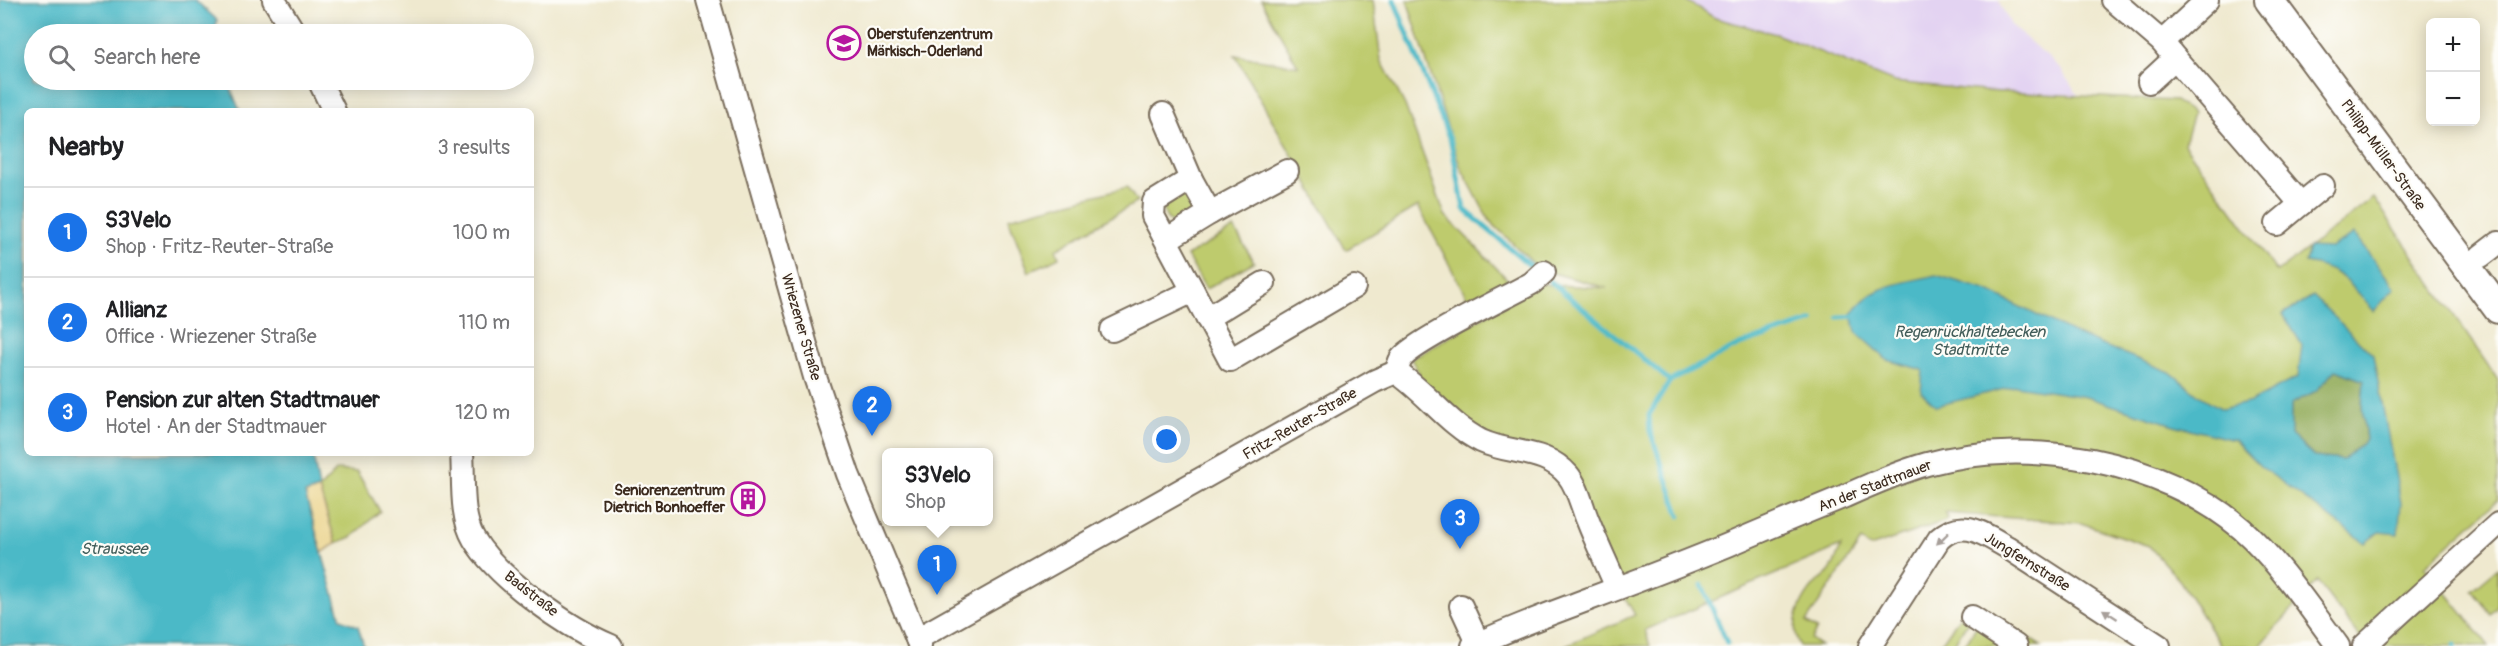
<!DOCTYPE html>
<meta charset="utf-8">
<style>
:root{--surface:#fff;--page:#f6f6f6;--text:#202124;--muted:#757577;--line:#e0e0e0;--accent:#1a73e8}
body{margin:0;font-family:Pangolin,sans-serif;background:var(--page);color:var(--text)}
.controls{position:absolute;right:18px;top:18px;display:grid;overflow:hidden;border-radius:9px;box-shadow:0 3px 15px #0003}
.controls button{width:54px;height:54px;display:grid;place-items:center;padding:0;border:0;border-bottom:2px solid var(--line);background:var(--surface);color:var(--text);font:30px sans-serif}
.you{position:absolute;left:1167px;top:440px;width:21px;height:21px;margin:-15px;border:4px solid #fff;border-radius:50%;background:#1a73e8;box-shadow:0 0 0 9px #1a73e833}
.badge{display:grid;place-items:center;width:39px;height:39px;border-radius:50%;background:var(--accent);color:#fff;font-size:20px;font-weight:700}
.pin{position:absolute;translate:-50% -50px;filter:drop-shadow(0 2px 3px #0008)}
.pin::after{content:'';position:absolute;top:32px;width:21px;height:18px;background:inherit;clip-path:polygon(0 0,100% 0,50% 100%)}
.popup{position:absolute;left:882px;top:448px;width:111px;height:78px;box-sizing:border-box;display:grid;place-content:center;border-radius:9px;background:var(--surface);filter:drop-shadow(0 2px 4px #0005);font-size:20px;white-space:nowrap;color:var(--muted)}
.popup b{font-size:22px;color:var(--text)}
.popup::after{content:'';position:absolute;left:50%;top:100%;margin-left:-12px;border:12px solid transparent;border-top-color:var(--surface)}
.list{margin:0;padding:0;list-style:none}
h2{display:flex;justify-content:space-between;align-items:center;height:78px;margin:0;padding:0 24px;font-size:26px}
h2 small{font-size:20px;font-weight:400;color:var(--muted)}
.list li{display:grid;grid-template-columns:39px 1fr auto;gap:18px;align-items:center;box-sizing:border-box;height:90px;padding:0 24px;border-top:2px solid var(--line)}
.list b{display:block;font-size:22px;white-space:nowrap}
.list p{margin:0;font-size:20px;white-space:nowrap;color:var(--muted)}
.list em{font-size:20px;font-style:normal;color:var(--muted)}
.icon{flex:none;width:33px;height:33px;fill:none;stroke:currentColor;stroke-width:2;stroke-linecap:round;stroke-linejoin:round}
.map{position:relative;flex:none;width:2498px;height:646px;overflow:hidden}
.search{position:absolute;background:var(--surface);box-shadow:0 3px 15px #0003;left:24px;top:24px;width:510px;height:66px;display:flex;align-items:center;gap:15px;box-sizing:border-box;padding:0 21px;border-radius:33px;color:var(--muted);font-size:22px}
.panel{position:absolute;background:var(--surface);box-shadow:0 3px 15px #0003;left:24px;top:108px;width:510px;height:348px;border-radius:9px}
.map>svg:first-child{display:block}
.built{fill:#e3d3f2}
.green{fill:#becb6d;stroke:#7c7a46;stroke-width:1.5}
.forest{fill:#96af60;stroke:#686c3f;stroke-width:1.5}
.sand{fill:#eeda9e;stroke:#94825e;stroke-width:1.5}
.water{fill:#4cb9c7;stroke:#447272;stroke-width:1.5;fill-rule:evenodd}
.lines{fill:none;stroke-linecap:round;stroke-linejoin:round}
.stream{stroke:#4cb9c7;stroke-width:5}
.minor-casing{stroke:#7a6d5c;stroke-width:26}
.major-casing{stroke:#7a6d5c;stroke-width:32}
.minor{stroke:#fff;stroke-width:22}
.major{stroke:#fff;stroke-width:28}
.oneway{fill:#a79f9a}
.labels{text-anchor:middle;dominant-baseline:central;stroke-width:4.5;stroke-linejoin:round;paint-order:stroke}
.poi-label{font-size:15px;font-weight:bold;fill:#3b2a1e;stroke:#fdfcf7;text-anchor:start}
.street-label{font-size:15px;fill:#3b2a1e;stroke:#fdfcf7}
.water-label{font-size:16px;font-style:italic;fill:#415c59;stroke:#fdfcf7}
</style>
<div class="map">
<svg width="2498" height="646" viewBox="0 0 2498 646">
<rect width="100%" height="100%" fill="#fdfcf7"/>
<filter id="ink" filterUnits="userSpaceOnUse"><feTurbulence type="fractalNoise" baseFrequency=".0167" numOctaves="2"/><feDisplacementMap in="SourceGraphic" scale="12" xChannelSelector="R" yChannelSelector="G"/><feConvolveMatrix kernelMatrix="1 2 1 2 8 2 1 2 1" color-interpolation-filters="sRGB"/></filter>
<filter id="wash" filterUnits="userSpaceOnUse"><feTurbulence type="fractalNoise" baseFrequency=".008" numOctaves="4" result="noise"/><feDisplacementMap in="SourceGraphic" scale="24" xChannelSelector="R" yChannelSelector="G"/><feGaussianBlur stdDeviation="1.35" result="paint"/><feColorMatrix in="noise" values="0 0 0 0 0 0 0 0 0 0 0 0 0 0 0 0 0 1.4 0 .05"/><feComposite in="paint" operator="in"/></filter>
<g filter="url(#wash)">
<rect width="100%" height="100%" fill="#efe9cf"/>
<path class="built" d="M1685,0H1998L2011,25L2060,68L2078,95L1984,91L1894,82L1776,34L1715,18Z"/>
<g class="green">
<path d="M1261,0H1373L1381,60L1405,105L1445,215L1512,284L1472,307L1418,206L1346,250L1235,55L1298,66Z"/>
<path d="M1407,0H1685L1715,18L1776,34L1894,82L1984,91L2175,101L2193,113L2184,144L2277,272L2374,198L2498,380V500L2425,566L2489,646H2366L2317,581L2260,646H2221L2180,581L2149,546L2081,523L1945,513L1948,518L1945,521L1870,547L1861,541L1806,622L1817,629L1811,639L1821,646H1800C1788,624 1801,599 1817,582C1821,578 1826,576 1829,572C1834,566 1838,554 1841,546L1645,630L1650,646H1564L1635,615L1620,589L1573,484L1509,451L1416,385L1419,373L1411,359L1540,284L1607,288L1539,269L1489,220L1460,166Z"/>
<path d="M1127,187L1137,202L1056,249L1059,257L1029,272L1008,218Z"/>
<path d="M1187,192L1197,210L1178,224C1167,222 1165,217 1163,207Z"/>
<path d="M1234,228L1254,262L1206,289L1187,256Z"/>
<path d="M337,470L357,472L380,511L352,537L336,543L319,489Z"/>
<path d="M2498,568V606L2491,614L2472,590Z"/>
<path d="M1976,605L2041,646H1964L1979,622L1969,615Z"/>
<path d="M1960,616L1968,621L1953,646H1939Z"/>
</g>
<path class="forest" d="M2336,370L2364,381L2362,406L2366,440L2343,460L2314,457L2291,435V404L2316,391Z"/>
<path class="sand" d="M319,489L336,543L322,553L305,494Z"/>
<g class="water">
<path d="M0,0H195L217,20L215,34H34V80H227L240,111H27V453H315L313,455L319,489L305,494L341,619L358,626L364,646H0Z"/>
<path d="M2354,234L2395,288L2374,311C2350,284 2343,269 2305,263L2309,247L2331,248Z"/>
<path d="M1936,275L1986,290L2077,335L2170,372L2200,396L2222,409L2251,402L2298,377L2302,345L2283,314L2313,296L2373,355L2401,504L2398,534L2379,532L2365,543L2260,466L2234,440L2174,425L2086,397L2016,386L1936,406L1921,392L1923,370L1887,360L1856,332L1852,314C1870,284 1905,283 1936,275ZM2336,370L2364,381L2362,406L2366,440L2343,460L2314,457L2291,435V404L2316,391Z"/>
</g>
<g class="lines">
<g class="stream">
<path d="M1394,0L1451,142L1464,209L1532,267"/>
<path d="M1550,281L1670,381L1739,345L1813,321"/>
<path d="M1838,317L1858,316"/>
<path d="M1670,381L1649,415L1650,431L1680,516"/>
<path d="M1702,585L1727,643"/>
<path d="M2455,645V646"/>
</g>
</g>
</g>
<g filter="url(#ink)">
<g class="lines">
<g class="minor-casing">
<g id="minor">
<path d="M274,0L295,34"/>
<path d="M708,0L815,377L848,474L920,646"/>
<path d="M2113,0L2162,42L2175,58L2149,82"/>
<path d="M2162,42L2207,0"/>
<path d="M2175,58L2301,204L2277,224"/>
<path d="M319,80L334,111"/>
<path d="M1163,114L1191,179"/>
<path d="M2301,204L2323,186"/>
<path d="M1210,213L1287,171"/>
<path d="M1166,240L1210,213L1191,179L1154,202L1153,216L1230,360L1354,287"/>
<path d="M2481,256L2498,243"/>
<path d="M1207,318L1264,283"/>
<path d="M1112,330L1193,291"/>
<path d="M1396,372C1426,392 1449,425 1481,441C1511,455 1545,448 1568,475C1578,487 1582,507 1588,521C1597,544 1608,566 1617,588"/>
<path d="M1396,372C1398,368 1399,362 1401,359C1414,341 1507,297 1532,283L1544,272"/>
<path d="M462,453C464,480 460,516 474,539C498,579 568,628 611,646"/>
<path d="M1461,606L1478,643"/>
<path d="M1972,617L2016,646"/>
<path d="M917,639L1375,381L1396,372"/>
<path d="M1473,646C1504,631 1536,619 1568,607C1621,587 1675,567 1728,545C1767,528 1806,512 1845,496C1872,484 1899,472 1927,464C2028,436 2162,460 2242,529C2279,562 2308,606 2338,646"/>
<path d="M1870,646L1939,539C1962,517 1984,534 2007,547L2159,646"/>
<path d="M2364,646L2498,524"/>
</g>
</g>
<g class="major-casing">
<path id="major" d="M2269,0L2498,309"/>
</g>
<use href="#minor" class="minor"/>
<use href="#major" class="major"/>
</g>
<defs><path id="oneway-solid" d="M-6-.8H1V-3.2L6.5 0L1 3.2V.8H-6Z" transform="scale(1.5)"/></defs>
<g class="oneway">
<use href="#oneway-solid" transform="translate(1943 538) rotate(136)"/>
<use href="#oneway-solid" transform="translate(2110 614) rotate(-147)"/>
</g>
</g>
<defs>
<g id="school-ring" transform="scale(1.725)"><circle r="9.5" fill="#fdfcf7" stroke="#b5179e" stroke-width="1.5"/><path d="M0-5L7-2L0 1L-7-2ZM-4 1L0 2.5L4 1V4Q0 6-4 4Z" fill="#b5179e"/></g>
<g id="building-ring" transform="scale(1.725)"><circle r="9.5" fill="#fdfcf7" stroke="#b5179e" stroke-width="1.5"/><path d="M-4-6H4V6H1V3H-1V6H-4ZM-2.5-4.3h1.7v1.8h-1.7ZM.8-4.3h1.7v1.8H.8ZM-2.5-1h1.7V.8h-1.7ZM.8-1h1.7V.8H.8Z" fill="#b5179e"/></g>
</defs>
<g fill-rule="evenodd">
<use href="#school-ring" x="844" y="43"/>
<use href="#building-ring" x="748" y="499"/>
</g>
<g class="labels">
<g class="poi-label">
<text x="867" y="34">Oberstufenzentrum<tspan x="867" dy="17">Märkisch-Oderland</tspan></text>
<text x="725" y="490" text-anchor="end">Seniorenzentrum<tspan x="725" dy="17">Dietrich Bonhoeffer</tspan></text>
</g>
<g class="street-label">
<text transform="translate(2383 155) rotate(54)">Philipp-Müller-Straße</text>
<text transform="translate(801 327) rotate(74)">Wriezener Straße</text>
<text transform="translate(1300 424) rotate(-30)">Fritz-Reuter-Straße</text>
<text transform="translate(1875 486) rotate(-21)">An der Stadtmauer</text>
<text transform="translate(2027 562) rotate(32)">Jungfernstraße</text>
<text transform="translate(531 594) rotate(38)">Badstraße</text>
</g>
<g class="water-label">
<text x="1970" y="332">Regenrückhaltebecken<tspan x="1970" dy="18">Stadtmitte</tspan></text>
<text x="114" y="549">Straussee</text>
</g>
</g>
</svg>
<div class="controls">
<button>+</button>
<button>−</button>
</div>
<div class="you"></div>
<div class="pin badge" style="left:937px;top:595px">1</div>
<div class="popup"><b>S3Velo</b>Shop</div>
<div class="pin badge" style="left:872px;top:436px">2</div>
<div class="pin badge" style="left:1460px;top:549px">3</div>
<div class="search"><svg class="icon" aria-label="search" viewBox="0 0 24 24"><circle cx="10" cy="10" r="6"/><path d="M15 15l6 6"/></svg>Search here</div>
<section class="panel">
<h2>Nearby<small>3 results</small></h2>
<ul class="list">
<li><span class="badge">1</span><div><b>S3Velo</b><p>Shop · Fritz-Reuter-Straße</p></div><em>100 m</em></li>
<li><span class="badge">2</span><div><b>Allianz</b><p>Office · Wriezener Straße</p></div><em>110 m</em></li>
<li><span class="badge">3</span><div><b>Pension zur alten Stadtmauer</b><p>Hotel · An der Stadtmauer</p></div><em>120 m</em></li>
</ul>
</section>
</div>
